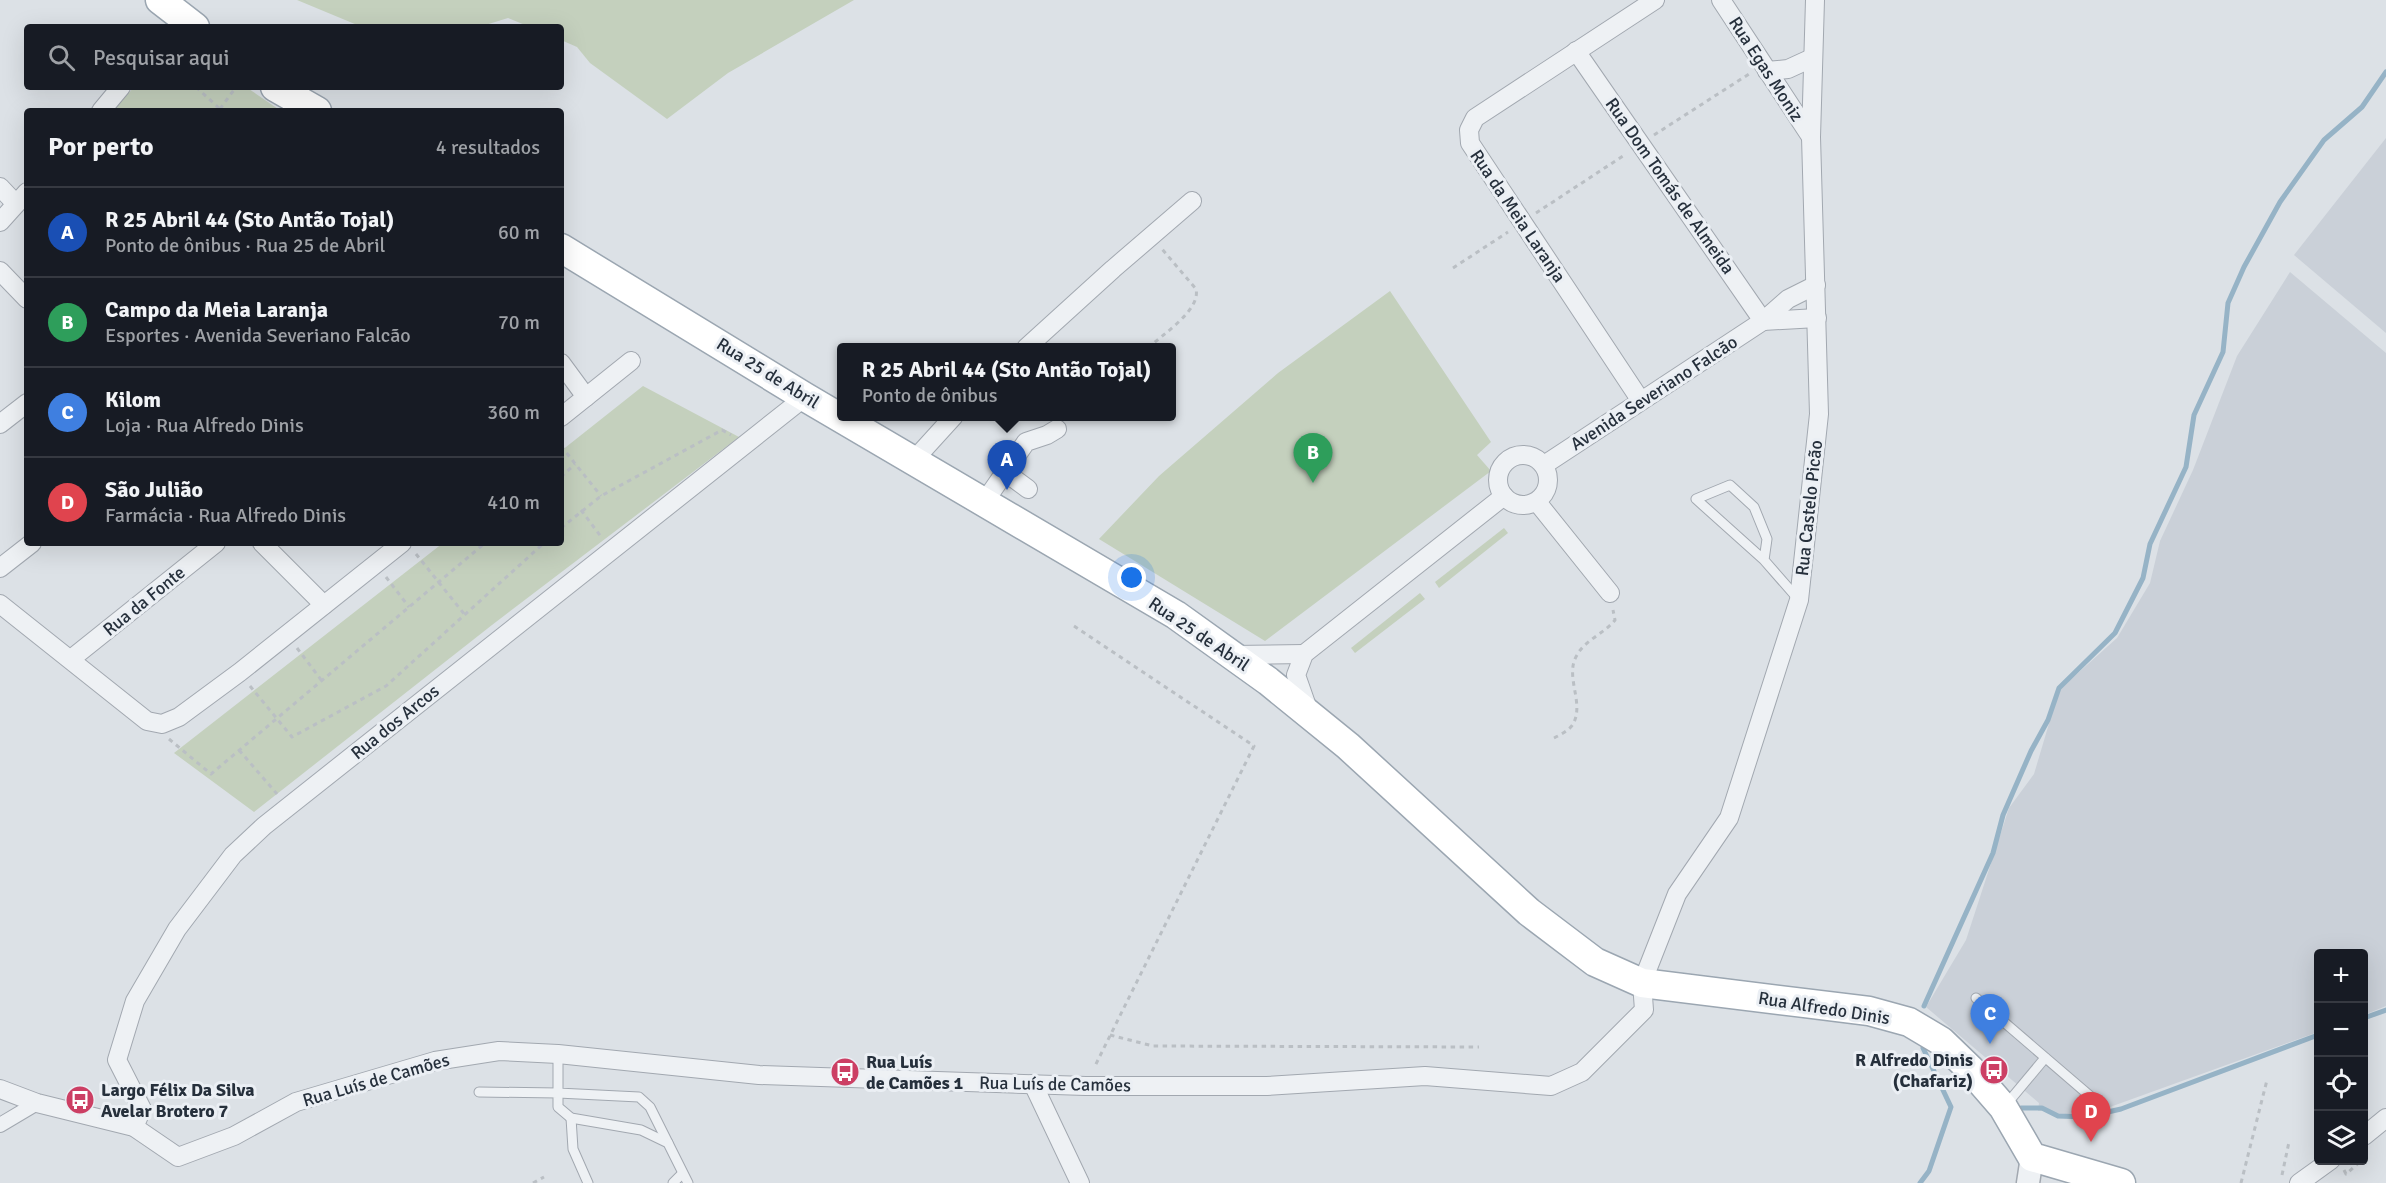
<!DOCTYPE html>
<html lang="pt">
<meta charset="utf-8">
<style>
:root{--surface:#171b24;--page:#242831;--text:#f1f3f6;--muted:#9ea1a6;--line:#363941;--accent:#7c3aed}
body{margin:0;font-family:Signika,sans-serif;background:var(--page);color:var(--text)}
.controls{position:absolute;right:18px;bottom:18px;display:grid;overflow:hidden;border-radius:6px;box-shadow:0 6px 24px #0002}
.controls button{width:54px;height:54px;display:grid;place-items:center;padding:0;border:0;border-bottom:2px solid var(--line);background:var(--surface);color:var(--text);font:30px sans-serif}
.you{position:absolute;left:1132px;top:578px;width:21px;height:21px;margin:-15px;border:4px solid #fff;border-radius:50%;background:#1a73e8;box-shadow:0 0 0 9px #1a73e833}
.badge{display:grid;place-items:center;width:39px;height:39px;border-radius:50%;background:var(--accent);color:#fff;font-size:20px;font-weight:700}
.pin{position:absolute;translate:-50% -50px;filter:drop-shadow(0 2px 3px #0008)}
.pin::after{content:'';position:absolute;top:32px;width:21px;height:18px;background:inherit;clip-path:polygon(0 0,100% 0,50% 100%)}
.popup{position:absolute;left:837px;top:343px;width:339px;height:78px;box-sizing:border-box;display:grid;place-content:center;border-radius:6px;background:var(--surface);filter:drop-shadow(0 2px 4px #0005);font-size:20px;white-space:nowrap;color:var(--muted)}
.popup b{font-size:22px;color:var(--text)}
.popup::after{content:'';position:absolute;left:50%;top:100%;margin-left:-12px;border:12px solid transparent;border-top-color:var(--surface)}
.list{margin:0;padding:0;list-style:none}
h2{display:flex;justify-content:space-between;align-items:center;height:78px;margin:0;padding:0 24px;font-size:26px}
h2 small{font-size:20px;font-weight:400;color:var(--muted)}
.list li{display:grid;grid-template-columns:39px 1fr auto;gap:18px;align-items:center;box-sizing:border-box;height:90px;padding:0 24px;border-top:2px solid var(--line)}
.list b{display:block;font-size:22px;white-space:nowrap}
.list p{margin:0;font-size:20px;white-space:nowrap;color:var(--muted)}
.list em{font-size:20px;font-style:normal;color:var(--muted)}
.icon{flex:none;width:33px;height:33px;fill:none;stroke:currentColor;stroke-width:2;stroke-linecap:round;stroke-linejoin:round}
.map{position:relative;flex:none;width:2386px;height:1183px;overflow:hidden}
.search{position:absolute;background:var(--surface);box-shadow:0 6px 24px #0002;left:24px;top:24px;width:540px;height:66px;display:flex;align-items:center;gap:15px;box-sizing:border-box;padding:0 21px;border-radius:6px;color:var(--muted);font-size:22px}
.panel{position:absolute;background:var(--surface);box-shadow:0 6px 24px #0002;left:24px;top:108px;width:540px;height:438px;border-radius:6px}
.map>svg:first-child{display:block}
.built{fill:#cad0d8}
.green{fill:#c4d0bd}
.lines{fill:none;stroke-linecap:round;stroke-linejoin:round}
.stream{stroke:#96b3c6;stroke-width:5}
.service-casing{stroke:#a2a8b0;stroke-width:11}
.pedestrian-casing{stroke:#a2a8b0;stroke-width:16}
.minor-casing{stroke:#a2a8b0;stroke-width:20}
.tertiary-casing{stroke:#a2a8b0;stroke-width:25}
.primary-casing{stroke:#9ba6b1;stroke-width:31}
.path{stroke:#babfc4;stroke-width:3;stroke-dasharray:4.5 4.5;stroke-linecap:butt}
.service{stroke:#eef1f4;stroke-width:9}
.pedestrian{stroke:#eef1f4;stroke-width:14}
.minor{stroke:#eef1f4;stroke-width:18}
.tertiary{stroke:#eef1f4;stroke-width:22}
.primary{stroke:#fff;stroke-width:28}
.labels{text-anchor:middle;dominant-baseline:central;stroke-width:6;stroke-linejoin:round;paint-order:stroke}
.street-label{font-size:18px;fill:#26303c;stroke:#ebeff4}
.poi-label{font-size:18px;font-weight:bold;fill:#26303c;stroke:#ebeff4;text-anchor:start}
</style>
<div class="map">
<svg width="2386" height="1183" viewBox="0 0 2386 1183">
<rect width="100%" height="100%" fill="#dce1e6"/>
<g class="built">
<path d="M2386,138V333L2294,255Z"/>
<path d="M2290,272L2386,353V1006L2364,1015V954H2318V1032L2085,1116L2059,1117L2047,1111H2038L2039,1103L1926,1007L1966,940L2009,808L2034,774L2059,690L2117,638L2150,583L2160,541L2193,470L2237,356Z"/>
</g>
<g class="green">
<path d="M297,0H854L728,73L667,119L590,63L577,47L561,40V27H530L508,18L479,27H362Z"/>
<path d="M134,87H246L281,111H113Z"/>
<path d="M1390,291L1491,442L1477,455L1491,471L1265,641L1099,539L1159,476L1278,373Z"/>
<path d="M643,386L739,437L492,625L254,812L174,753L443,543H561V451Z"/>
<path d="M1504,528L1508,533L1439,588L1435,582Z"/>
<path d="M1420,593L1425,599L1355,653L1351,648Z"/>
</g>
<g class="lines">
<g class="stream">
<path d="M1924,1006L1993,853L2003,815L2031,751L2048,720L2059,688L2115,633L2143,578L2150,544L2186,467L2194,415L2223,352L2228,303L2244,267L2280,202L2324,140L2362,107L2386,72"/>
<path d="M2364,1018L2386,1010"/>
<path d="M2021,1108H2042L2058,1116L2086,1117L2121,1109L2318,1035"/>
<path d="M1920,1183L1929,1171L1951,1107L1923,1048"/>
</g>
<g class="service-casing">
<g id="service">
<path d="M1764,560L1767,539L1754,507L1730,485L1696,499L1764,560L1799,600"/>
<path d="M1976,998L2090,1096"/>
<path d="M558,1054V1093L639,1097L650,1107L668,1143"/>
<path d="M479,1092L558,1093V1107L571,1118L641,1130L668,1143L688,1183"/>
<path d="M2005,1106L2045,1058"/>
<path d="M571,1118L573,1149L588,1183"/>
<path d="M673,1183L682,1174"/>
</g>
</g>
<g class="pedestrian-casing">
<path id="pedestrian" d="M0,1125L37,1103"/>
</g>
<g class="minor-casing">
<g id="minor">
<path d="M1721,0L1811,137"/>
<path d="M1576,51L1763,321"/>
<path d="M1767,71L1788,69L1812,58"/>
<path d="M101,111L121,87"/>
<path d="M0,187L16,204"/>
<path d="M0,222L27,192"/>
<path d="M0,271L27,299"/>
<path d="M1763,321L1817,318"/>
<path d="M1026,348L1113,269L1192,201"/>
<path d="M561,363L586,397"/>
<path d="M1641,401L1470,143L1469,130L1475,118L1655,0"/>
<path d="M561,417L631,361"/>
<path d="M0,424L27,403"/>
<circle cx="1523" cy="480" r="25"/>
<path d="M914,460L954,416"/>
<path d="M1544,465L1763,321L1788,299L1816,285"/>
<path d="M1005,472L1028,489"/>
<path d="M985,501L1026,442L1047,435L1057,429"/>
<path d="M1537,502L1610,593"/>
<path d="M262,543L324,605"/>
<path d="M0,568L32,543"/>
<path d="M0,604L147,721L162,724L179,717L240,672L402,543"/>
<path d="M1233,655L1304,654"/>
<path d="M71,659L216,543"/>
<path d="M1309,712L1296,675L1304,654L1504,496"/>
<path d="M1033,1084L1080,1183"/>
<path d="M0,1089L37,1103L134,1127L178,1157L234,1136L296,1102L435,1061L499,1051L558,1054L759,1075L1086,1086H1267L1425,1076L1551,1086L1582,1072L1644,1010L1642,983L1677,894L1729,818L1799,600L1819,414L1811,137L1815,0"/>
<path d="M134,1127L142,1109L117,1060L135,1001L177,929L233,855L264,826L805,397"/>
<path d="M2364,1136L2386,1118"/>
<path d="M2299,1183L2331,1160"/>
</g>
</g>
<g class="tertiary-casing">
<path id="tertiary" d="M2028,1183L2032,1157"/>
</g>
<g class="primary-casing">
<g id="primary">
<path d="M160,0L195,27"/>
<path d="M275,87L317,111"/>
<path d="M561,248L805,397L1176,615L1268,681L1348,746L1529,912L1595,962L1642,983L1869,1011L1909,1022L1941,1041L1970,1069L2003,1107L2032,1157L2121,1183"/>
</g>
</g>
<g class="path">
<path d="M196,87L220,109L219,111"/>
<path d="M220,109L236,87"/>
<path d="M1654,135L1749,74"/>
<path d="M1536,213L1626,154"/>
<path d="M1453,268L1508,232"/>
<path d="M1148,348C1163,334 1201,310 1196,289L1162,249"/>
<path d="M561,446L601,496"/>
<path d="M561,477L575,464"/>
<path d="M581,510L602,538"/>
<path d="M561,528L601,496L722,430L731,435"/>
<path d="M416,554L465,615"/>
<path d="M386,577L409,607"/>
<path d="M1074,626L1254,746L1094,1068"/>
<path d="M297,648L322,681"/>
<path d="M250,686L292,737L386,686L544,543"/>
<path d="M1554,738C1560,735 1570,730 1573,724C1585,703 1564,676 1577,655C1585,640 1605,633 1615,620L1613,610"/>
<path d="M169,739L211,774L485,543"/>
<path d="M239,750L277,794"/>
<path d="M1110,1035L1153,1046L1479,1047"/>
<path d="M2344,1170L2346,1174L2362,1160"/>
<path d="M2282,1175L2289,1142"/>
<path d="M533,1183L544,1177"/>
<path d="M2241,1183L2267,1080"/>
</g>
<use href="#service" class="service"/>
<use href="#pedestrian" class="pedestrian"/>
<use href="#minor" class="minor"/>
<use href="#tertiary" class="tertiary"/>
<use href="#primary" class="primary"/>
</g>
<defs>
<g id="bus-disc" transform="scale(1.5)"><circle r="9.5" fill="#cc3f64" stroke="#ebeff4"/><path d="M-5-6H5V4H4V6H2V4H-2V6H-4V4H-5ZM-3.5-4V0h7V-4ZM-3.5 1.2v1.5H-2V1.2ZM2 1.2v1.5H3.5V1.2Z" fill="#fff"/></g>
</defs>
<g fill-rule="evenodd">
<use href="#bus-disc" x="1994" y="1070"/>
<use href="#bus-disc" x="845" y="1072"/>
<use href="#bus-disc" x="80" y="1100"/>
</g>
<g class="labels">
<g class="street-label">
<text transform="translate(1766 69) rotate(57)">Rua Egas Moniz</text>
<text transform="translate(1670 186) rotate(55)">Rua Dom Tomás de Almeida</text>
<text transform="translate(1518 216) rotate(56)">Rua da Meia Laranja</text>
<text transform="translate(768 373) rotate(32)">Rua 25 de Abril</text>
<text transform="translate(1654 393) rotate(-33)">Avenida Severiano Falcão</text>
<text transform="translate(1809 508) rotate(-84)">Rua Castelo Picão</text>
<text transform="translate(144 601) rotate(-39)">Rua da Fonte</text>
<text transform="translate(1199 634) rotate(34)">Rua 25 de Abril</text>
<text transform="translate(395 722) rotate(-39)">Rua dos Arcos</text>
<text transform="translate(1824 1008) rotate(9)">Rua Alfredo Dinis</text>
<text transform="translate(376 1080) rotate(-16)">Rua Luís de Camões</text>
<text transform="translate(1055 1084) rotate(1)">Rua Luís de Camões</text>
</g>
<g class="poi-label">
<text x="1973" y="1060" text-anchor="end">R Alfredo Dinis<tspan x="1973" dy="21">(Chafariz)</tspan></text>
<text x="866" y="1062">Rua Luís<tspan x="866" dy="21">de Camões 1</tspan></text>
<text x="101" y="1090">Largo Félix Da Silva<tspan x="101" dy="21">Avelar Brotero 7</tspan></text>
</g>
</g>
</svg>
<div class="controls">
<button>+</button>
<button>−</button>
<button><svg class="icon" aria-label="locate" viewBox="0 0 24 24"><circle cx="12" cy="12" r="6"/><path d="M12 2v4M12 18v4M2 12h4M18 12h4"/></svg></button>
<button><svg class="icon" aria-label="layers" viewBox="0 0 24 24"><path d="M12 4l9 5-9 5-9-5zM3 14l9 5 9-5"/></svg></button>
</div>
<div class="you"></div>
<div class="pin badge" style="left:1007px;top:490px;background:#1a4fb4">A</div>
<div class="popup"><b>R 25 Abril 44 (Sto Antão Tojal)</b>Ponto de ônibus</div>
<div class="pin badge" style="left:1313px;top:483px;background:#2e9e5b">B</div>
<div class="pin badge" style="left:1990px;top:1044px;background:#3f7fe0">C</div>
<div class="pin badge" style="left:2091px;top:1142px;background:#e0444e">D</div>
<div class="search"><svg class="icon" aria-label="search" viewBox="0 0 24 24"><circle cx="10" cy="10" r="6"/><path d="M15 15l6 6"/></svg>Pesquisar aqui</div>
<section class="panel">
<h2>Por perto<small>4 resultados</small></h2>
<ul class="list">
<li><span class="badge" style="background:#1a4fb4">A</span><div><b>R 25 Abril 44 (Sto Antão Tojal)</b><p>Ponto de ônibus · Rua 25 de Abril</p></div><em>60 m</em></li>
<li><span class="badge" style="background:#2e9e5b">B</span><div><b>Campo da Meia Laranja</b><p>Esportes · Avenida Severiano Falcão</p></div><em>70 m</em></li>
<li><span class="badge" style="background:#3f7fe0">C</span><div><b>Kilom</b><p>Loja · Rua Alfredo Dinis</p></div><em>360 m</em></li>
<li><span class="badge" style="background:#e0444e">D</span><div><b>São Julião</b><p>Farmácia · Rua Alfredo Dinis</p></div><em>410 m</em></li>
</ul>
</section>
</div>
